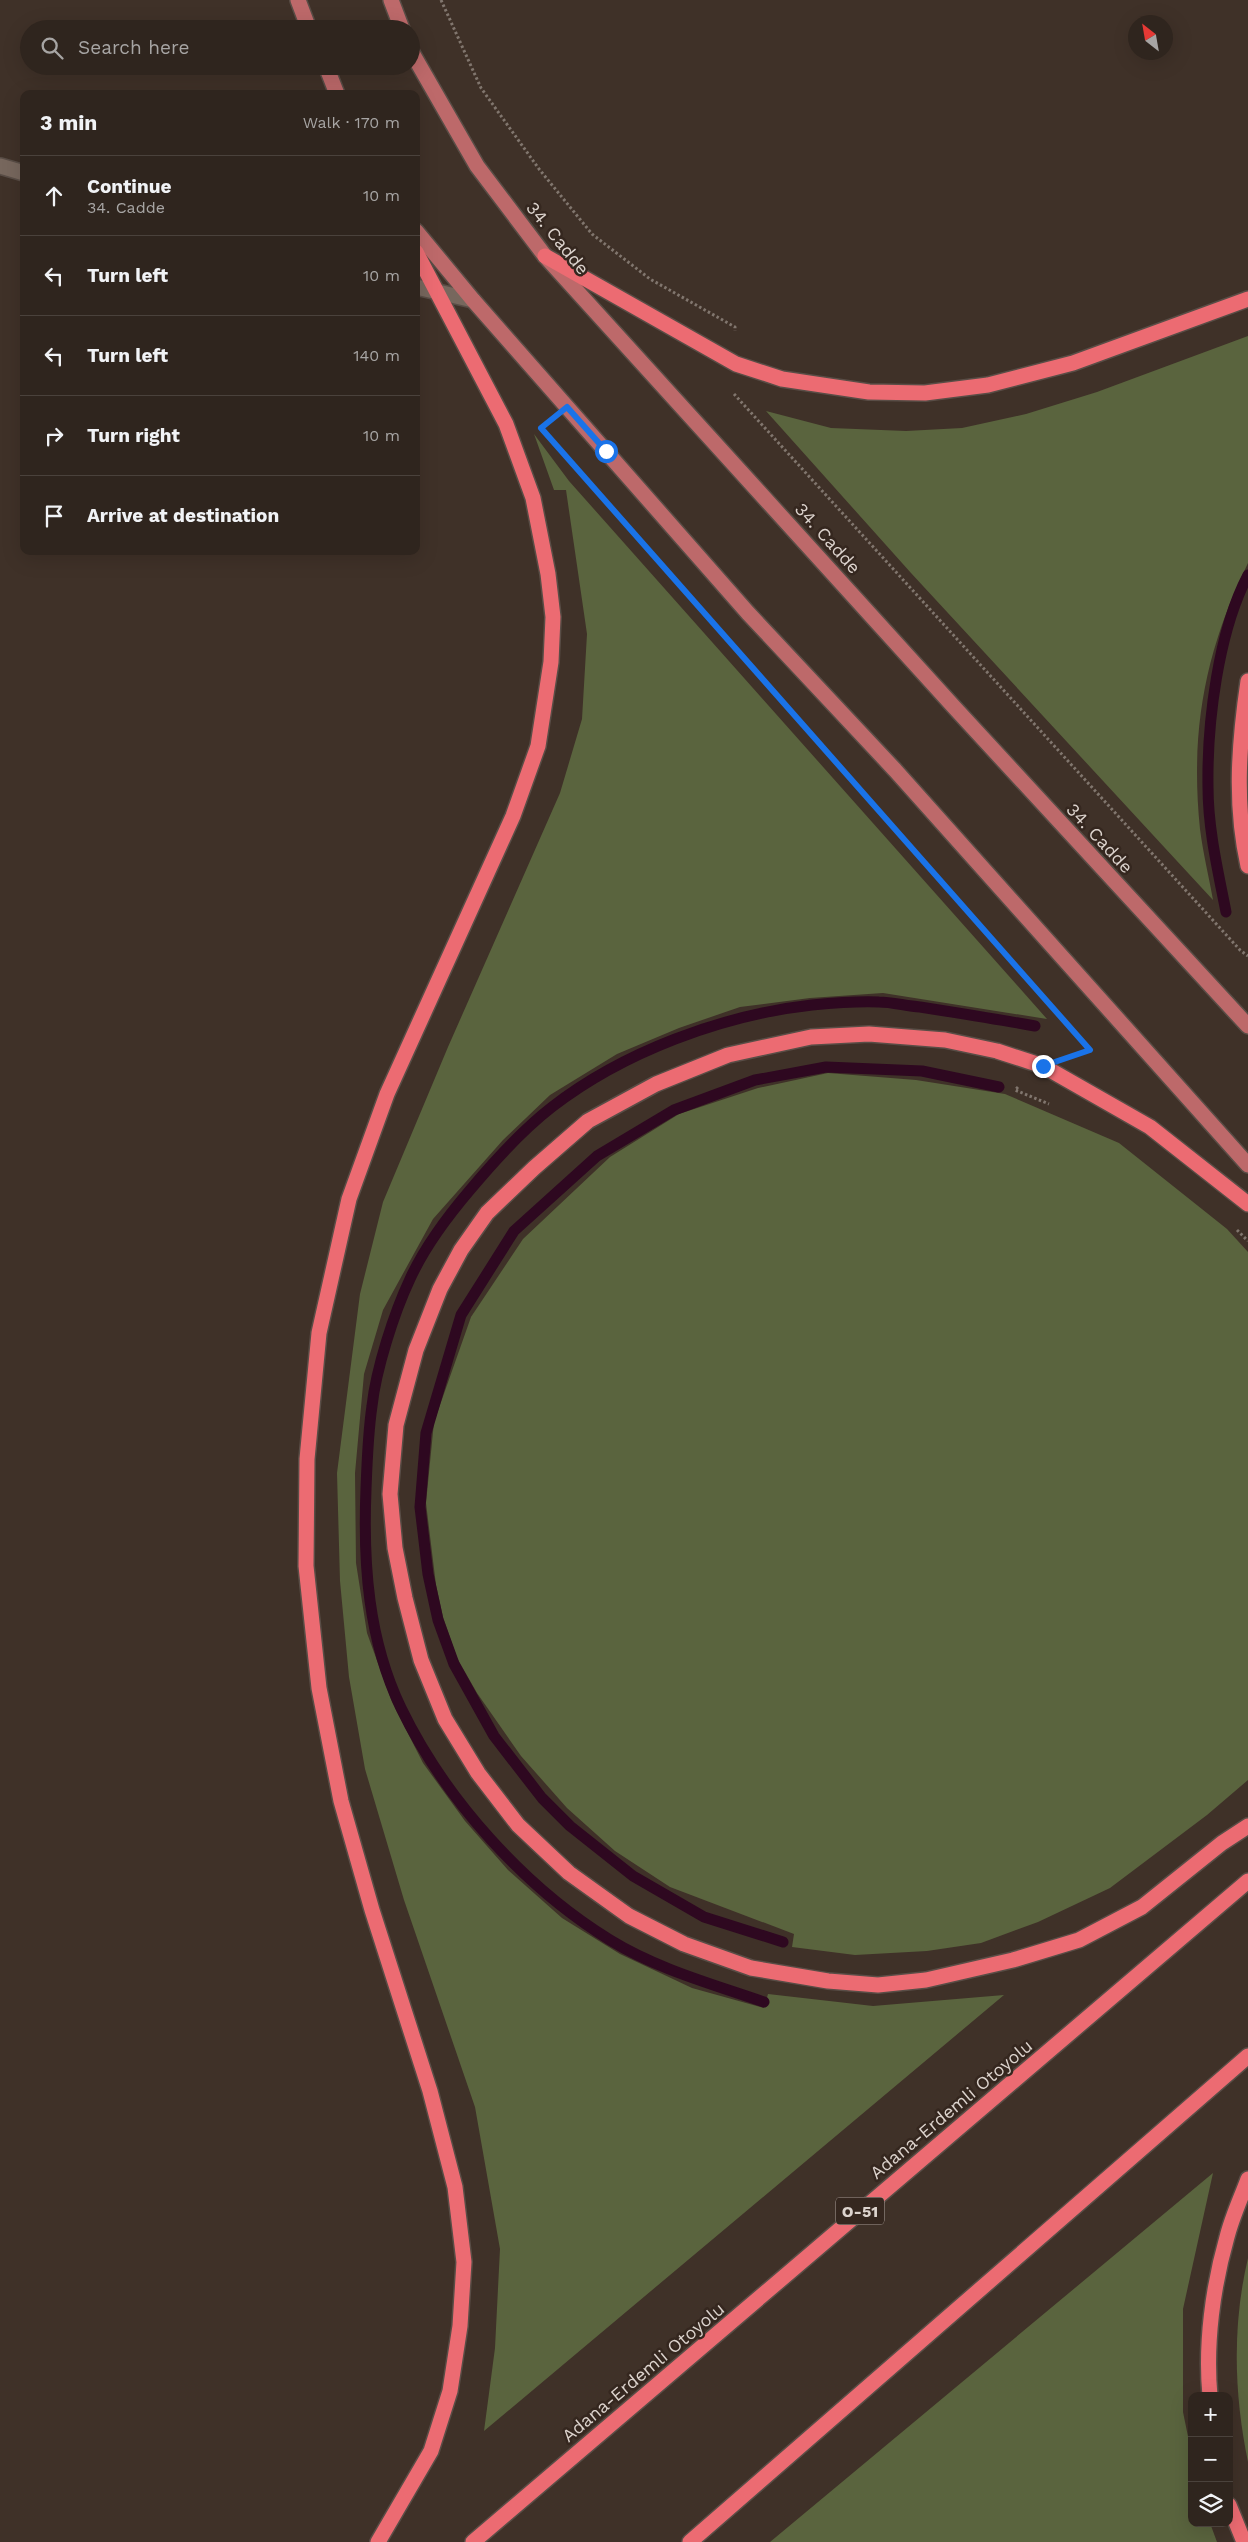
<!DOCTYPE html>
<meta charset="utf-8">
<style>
:root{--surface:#2f251e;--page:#372d27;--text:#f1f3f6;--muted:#a7a5a4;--line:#4a423c}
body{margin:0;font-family:"Work Sans",sans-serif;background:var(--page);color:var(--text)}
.controls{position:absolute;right:15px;bottom:15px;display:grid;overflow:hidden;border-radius:10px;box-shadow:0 5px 20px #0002}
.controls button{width:45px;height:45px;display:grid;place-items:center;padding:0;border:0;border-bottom:1px solid var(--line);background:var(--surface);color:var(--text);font:25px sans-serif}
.compass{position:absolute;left:1128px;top:15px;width:45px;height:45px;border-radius:50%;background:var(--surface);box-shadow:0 5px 20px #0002;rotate:329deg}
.stop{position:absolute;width:15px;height:15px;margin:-11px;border:4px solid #1a73e8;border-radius:50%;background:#fff}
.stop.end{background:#1a73e8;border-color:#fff;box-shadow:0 1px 5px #0008}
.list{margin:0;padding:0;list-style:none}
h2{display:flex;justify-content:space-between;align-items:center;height:65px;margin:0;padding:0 20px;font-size:21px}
h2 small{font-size:16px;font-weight:400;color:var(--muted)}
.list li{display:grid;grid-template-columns:32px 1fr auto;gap:15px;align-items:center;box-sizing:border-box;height:80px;padding:0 20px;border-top:1px solid var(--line)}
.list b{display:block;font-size:19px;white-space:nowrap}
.list p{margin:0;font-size:16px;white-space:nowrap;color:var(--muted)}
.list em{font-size:16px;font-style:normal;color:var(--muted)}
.icon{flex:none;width:28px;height:28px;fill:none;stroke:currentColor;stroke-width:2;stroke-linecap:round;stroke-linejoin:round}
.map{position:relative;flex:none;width:1248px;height:2542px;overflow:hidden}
.search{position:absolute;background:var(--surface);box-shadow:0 5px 20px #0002;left:20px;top:20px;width:400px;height:55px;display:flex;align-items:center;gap:12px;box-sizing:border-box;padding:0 18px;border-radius:28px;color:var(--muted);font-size:19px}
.panel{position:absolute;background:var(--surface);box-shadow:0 5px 20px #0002;left:20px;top:90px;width:400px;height:465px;border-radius:10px}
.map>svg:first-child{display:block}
.green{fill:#5a643e}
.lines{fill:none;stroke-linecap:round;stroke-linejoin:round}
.stream{stroke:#2e0820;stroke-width:11}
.street-casing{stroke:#594d46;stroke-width:18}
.primary-casing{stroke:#594d46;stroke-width:18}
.highway-casing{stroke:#594d46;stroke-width:18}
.path{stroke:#81766e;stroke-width:3;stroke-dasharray:2.5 2.5;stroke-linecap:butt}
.street{stroke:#77675d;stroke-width:15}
.primary{stroke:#bd696a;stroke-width:15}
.highway{stroke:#ec6b72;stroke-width:15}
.route{stroke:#1a73e8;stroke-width:6}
.labels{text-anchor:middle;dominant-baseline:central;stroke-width:5;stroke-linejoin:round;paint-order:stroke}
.shield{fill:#35271f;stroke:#aa9f99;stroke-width:1}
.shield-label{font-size:16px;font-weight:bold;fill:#dcd3cd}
.street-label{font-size:18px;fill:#dcd3cd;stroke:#35271f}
</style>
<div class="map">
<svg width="1248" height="2542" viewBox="0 0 1248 2542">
<rect width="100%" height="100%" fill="#3f3128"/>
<g class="green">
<path d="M1248,336V563C1205,651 1190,731 1200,829C1203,853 1209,877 1213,900L911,573L766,411L831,428L906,431L962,428L1026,414L1097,392Z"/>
<path d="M534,434L569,481L1047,1019L883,993L810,998L740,1007L679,1028L617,1054L550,1095L503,1140L433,1219L383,1310L364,1374L355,1473L356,1563L367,1633L392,1702L423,1763L465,1821L508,1870L562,1918L620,1954L692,1988L764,2008L768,1994L873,2006L1004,1995L484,2431L495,2348L500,2249L475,2107L404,1900L365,1769L349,1677L340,1581L337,1473L360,1294L383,1202L448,1047L560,793L582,719L587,634L566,490H554Z"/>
<path d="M828,1073L916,1080L1005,1094L1119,1143L1227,1229L1248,1252V1780L1207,1815L1110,1888L1038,1922L981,1943L927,1951L855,1955L792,1947L794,1934L670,1887L615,1851L567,1808L521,1756L477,1693L457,1658L443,1617L436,1585L426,1503L434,1422L471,1317L523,1239L610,1157L679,1114L758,1088Z"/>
<path d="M1213,2173L1183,2309V2412L1192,2456V2523H1210L1217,2542H770Z"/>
<path d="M1248,2258V2462C1234,2395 1232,2325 1248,2258Z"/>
</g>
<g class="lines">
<g class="stream">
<path d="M1226,912C1218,871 1208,829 1208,787C1207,723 1218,632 1248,575"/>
<path d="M783,1942L704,1917L633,1876L570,1826L542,1798L494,1736L454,1664L438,1620L428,1574L420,1507L426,1433L461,1315L514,1231L597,1156L674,1110L755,1080L826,1067L922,1071L999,1087"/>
<path d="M764,2002C712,1984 657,1969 610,1940C524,1887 445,1799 401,1708C368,1639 363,1564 366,1489C367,1462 368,1433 372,1406C376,1369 394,1313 410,1279C425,1246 447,1217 470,1190C495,1160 521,1131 552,1107C623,1052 722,1015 812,1005C833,1003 857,1001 879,1002C892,1002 906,1006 920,1007C958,1013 996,1019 1035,1026"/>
</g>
<g class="street-casing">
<g id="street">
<path d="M0,166L24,173"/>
<path d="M416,287L473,300"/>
</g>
</g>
<g class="primary-casing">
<g id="primary">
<path d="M298,0L309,29"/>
<path d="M391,0L402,29"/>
<path d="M411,51L477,166L545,256L954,707L1248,1026"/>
<path d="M326,66L337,94"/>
<path d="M416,231L473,300L748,613L895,770L1248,1165"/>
</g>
</g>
<g class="highway-casing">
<g id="highway">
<path d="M545,256L736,364L782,379L869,392L925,393L988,385L1073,363L1248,299"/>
<path d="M1248,681C1239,742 1234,804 1248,866"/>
<path d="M1248,1204L1150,1127L1043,1066L997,1051L945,1040L869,1034L811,1037L728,1055L656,1084L588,1121L534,1168L487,1213L461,1250L440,1289L416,1350L396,1425L390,1494L395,1548L405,1598L421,1660L445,1719L478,1773L518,1825L569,1873L629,1916L684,1944L751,1968L828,1981L878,1985L926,1980L1013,1960L1079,1940L1142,1907L1222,1843L1248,1826"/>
<path d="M1210,2396C1205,2344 1213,2286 1227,2237C1232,2217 1241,2198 1248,2179"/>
<path d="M1229,2505L1244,2542"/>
<path d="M378,2542L431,2451L450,2391L460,2326L464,2262L455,2187L430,2091L372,1910L341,1801L319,1688L306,1566L307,1459L319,1333L349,1199L387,1094L513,816L538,746L551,662L553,617L548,574L533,498L506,424L416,252"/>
<path d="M473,2542L1248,1881"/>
<path d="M690,2542L1248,2056"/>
</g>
</g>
<g class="path">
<path d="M441,0L481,88L539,169L592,234L650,279L735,327V331"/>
<path d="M734,394L1240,950L1248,956"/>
<path d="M545,425L541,428L1090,1050L1079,1054"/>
<path d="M1018,1087L1015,1090L1049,1104"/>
<path d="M1237,1230L1248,1241"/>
</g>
<use href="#street" class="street"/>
<use href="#primary" class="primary"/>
<use href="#highway" class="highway"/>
</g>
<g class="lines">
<path class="route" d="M606,451L567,407L541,428L1090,1050L1043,1066"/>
</g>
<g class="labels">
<rect class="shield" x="836" y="2197.5" width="48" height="27" rx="4"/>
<g class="shield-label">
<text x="860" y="2211">O-51</text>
</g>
<g class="street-label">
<text transform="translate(558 238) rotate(51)">34. Cadde</text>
<text transform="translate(828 538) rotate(48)">34. Cadde</text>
<text transform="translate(1100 838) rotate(47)">34. Cadde</text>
<text transform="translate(951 2109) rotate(-40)">Adana-Erdemli Otoyolu</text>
<text transform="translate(643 2372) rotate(-40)">Adana-Erdemli Otoyolu</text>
</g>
</g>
</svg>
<div class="controls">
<button>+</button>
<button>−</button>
<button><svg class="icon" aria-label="layers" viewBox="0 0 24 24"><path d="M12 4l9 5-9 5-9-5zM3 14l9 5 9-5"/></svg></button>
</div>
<svg class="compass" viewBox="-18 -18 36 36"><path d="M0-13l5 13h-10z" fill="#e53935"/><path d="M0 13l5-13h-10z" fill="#a7a5a4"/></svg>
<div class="stop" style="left:606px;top:451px"></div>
<div class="stop end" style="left:1043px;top:1066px"></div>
<div class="search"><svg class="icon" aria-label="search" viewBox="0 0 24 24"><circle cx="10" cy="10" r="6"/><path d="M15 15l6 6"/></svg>Search here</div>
<section class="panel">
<h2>3 min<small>Walk · 170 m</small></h2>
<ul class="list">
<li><svg class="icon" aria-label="ahead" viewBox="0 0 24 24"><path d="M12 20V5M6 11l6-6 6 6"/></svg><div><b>Continue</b><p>34. Cadde</p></div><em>10 m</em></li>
<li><svg class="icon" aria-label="left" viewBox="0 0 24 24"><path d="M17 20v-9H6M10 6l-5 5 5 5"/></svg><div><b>Turn left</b></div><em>10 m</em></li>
<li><svg class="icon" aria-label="left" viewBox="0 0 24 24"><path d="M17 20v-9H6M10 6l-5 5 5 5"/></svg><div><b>Turn left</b></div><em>140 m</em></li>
<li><svg class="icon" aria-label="right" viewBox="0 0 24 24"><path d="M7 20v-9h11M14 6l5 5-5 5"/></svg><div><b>Turn right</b></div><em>10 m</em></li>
<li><svg class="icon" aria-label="arrive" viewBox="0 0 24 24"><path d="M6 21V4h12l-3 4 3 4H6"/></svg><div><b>Arrive at destination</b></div></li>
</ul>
</section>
</div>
